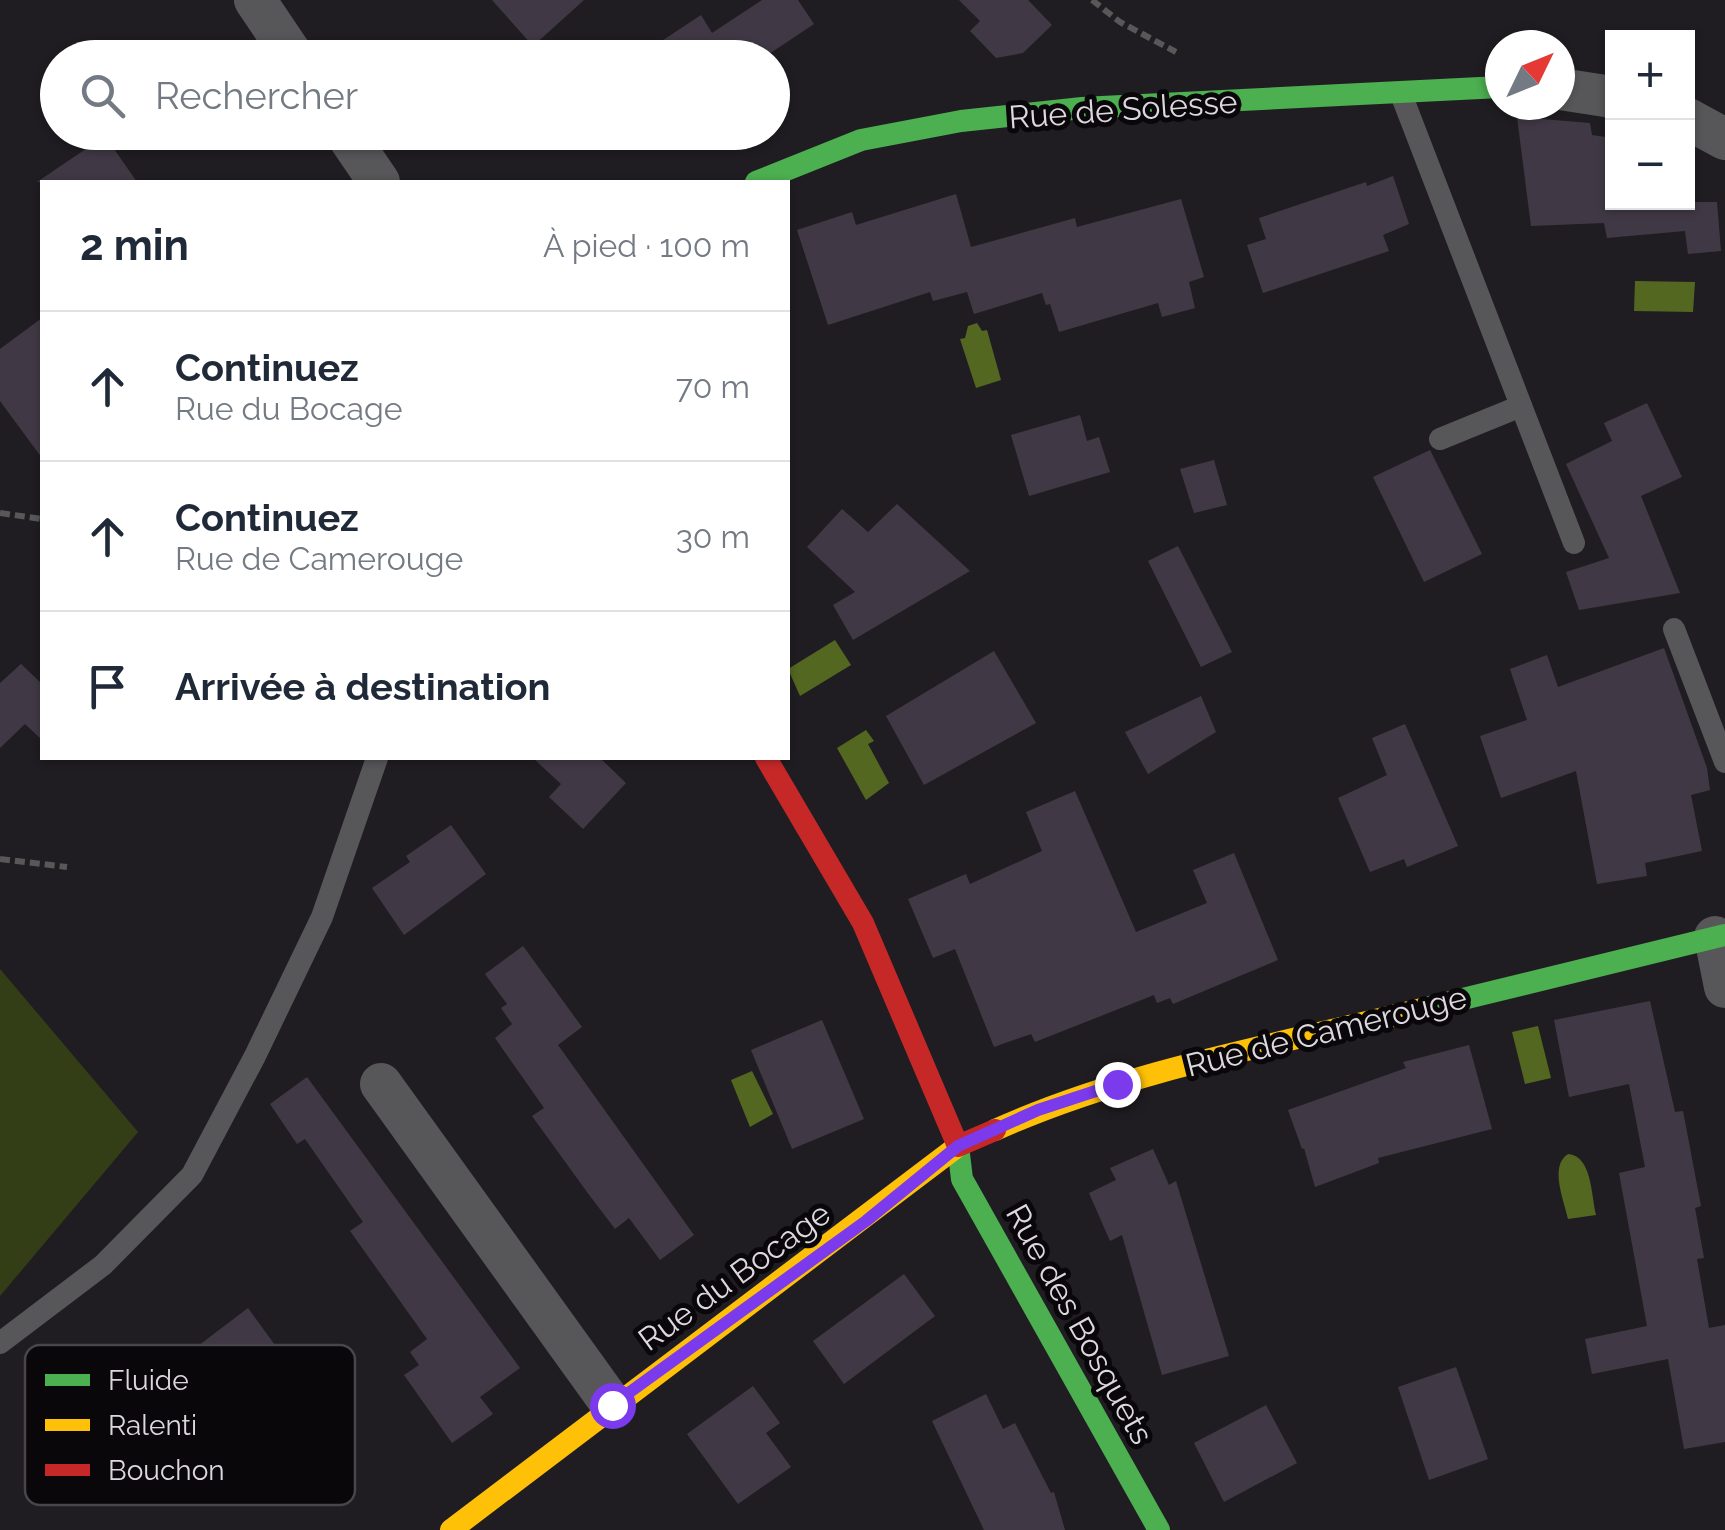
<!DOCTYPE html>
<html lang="fr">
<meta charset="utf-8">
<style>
:root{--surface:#fff;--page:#f6f6f7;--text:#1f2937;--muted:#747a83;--line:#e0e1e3}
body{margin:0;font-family:Raleway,sans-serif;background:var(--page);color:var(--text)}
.controls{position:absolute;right:30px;top:30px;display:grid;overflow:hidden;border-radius:0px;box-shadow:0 2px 8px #0004}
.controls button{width:90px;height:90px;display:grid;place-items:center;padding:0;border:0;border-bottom:2px solid var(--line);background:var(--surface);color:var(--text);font:50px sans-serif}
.compass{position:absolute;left:1485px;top:30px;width:90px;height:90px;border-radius:50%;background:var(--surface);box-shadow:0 2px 8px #0004;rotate:47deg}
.stop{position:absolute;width:30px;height:30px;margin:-22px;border:8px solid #7c3aed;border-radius:50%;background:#fff}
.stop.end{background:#7c3aed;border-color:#fff;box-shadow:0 2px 10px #0008}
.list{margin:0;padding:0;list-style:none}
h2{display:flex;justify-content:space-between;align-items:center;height:130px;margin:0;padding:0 40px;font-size:42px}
h2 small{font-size:32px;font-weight:400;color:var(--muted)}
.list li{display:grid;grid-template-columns:65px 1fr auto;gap:30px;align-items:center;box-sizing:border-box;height:150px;padding:0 40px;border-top:2px solid var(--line)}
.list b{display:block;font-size:38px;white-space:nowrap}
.list p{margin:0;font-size:32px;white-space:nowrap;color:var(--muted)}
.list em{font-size:32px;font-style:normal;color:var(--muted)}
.icon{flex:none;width:55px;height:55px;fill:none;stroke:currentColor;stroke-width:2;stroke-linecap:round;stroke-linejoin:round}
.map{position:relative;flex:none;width:1725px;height:1530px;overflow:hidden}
.search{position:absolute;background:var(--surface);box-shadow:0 2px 8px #0004;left:40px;top:40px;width:750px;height:110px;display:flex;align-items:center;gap:25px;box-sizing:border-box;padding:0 35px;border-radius:55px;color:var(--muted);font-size:38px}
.panel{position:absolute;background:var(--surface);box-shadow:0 2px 8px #0004;left:40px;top:180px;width:750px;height:580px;border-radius:0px}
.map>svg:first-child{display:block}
.green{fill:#333e17}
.water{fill:#536720}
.building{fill:#403945}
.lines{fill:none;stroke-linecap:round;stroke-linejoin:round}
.path{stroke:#595859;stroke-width:6;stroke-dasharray:10 5;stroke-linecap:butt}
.lane{stroke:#575658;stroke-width:22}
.street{stroke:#575658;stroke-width:42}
.fast{stroke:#4caf50;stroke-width:22}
.slow{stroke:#ffc107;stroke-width:22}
.jam{stroke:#c62828;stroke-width:22}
.route{stroke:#7c3aed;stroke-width:12}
.labels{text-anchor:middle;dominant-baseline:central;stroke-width:10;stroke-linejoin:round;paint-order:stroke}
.street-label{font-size:32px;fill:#dcd8de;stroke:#09070a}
.key{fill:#09070a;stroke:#48464a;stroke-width:2.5}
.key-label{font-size:28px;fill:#dcd8de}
</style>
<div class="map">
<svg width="1725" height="1530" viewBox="0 0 1725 1530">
<rect width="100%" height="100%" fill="#201d22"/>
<path class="green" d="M0,969L138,1132L0,1296Z"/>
<g class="water">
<path d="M1635,281L1695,282L1693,312L1634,311Z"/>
<path d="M977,323L982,331L987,330L1001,380L976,388L960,339L965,338L968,326Z"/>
<path d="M835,640L851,665L800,696L788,669Z"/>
<path d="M866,730L874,741L868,744L889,783L866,800L837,748Z"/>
<path d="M1538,1026L1551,1078L1525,1084L1512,1032Z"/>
<path d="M752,1071L773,1114L750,1127L731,1080Z"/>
<path d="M1568,1154C1592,1156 1591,1194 1596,1215L1568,1219C1564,1200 1549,1166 1568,1154Z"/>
</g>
<g class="building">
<path d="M492,0H584L533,46Z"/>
<path d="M762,0H798L814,24L763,58H636L701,15L712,33Z"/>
<path d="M959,0H1028L1052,25L1023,53L996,58L970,31L980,21Z"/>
<path d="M1517,117L1590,123L1592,135L1612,138V202H1717L1721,251L1688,254L1685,231L1607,238L1604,223L1531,226Z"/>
<path d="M105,136L137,182H37Z"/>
<path d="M1393,176L1409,224L1383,235L1389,251L1263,293L1247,245L1266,239L1259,218L1366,182L1367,186Z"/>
<path d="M956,194L971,247L1075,218L1077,227L1181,199L1204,277L1189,282L1195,308L1162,317L1158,303L1059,332L1050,304L1046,305L1042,293L974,314L967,292L933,301L930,292L828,325L797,230L852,212L856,225Z"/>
<path d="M42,318V458L0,401V349Z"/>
<path d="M1647,403L1682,477L1641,496L1680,593L1579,610L1566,572L1609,558L1566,464L1612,441L1604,423Z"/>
<path d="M1080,415L1087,441L1099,437L1110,472L1029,496L1011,435Z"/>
<path d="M1430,450L1482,554L1424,582L1373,477Z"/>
<path d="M1214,460L1227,505L1194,513L1180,469Z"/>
<path d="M897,504L970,571L853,640L833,605L855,592L807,547L842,509L868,532Z"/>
<path d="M1178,546L1232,652L1201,667L1148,561Z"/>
<path d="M1664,648L1707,768L1710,790L1691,795L1702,851L1645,863L1647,876L1597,884L1576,771L1501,798L1480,736L1527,720L1510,669L1547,655L1558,687Z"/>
<path d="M994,651L1036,723L924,785L886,716Z"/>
<path d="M21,664L42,684V740L25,724L0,748V683Z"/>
<path d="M1201,696L1216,732L1148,774L1125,732Z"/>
<path d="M1405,724L1458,846L1407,867L1404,859L1370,872L1338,798L1387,775L1372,738Z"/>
<path d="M533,758H600L626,783L583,829L549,797L561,784Z"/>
<path d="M1075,791L1136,932L1207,903L1193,870L1234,853L1278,960L1173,1004L1170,998L1157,1003L1154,995L1035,1042L1031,1034L994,1047L955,949L933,958L908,899L966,874L970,884L1042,851L1026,812Z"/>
<path d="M451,825L486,874L404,935L372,888L410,862L406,856Z"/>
<path d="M523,946L582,1027L558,1045L694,1235L660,1260L629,1218L615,1229L587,1192L532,1116L544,1108L495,1038L512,1024L501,1008L507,1004L485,974Z"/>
<path d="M1650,1001L1675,1112L1683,1111L1701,1206L1695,1208L1704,1258L1697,1259L1709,1328L1725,1325V1442L1684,1449L1668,1359L1592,1374L1585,1339L1647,1326L1619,1173L1645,1167L1629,1084L1569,1097L1554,1020Z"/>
<path d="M822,1020L864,1119L792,1149L751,1050Z"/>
<path d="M1469,1045L1492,1129L1378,1158L1379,1163L1315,1187L1304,1148L1302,1149L1288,1110L1406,1068L1403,1062Z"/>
<path d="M307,1077L520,1368L480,1397L493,1414L452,1443L404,1375L419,1365L410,1352L427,1339L350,1231L363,1222L305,1139L297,1144L270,1104Z"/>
<path d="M1153,1149L1169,1185L1176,1181L1229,1356L1162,1375L1122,1235L1110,1241L1089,1193L1116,1180L1110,1168Z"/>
<path d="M904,1274L935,1316L844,1384L813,1341Z"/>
<path d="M248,1308L329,1419L289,1449L234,1377L218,1388L190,1352Z"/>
<path d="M1456,1367L1488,1459L1429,1480L1398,1387Z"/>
<path d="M753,1386L780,1423L766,1433L791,1467L738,1504L687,1434Z"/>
<path d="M986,1394L1003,1429L1015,1423L1051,1493L1054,1492L1065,1530H984L932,1421Z"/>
<path d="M1266,1405L1297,1463L1224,1502L1194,1443Z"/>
</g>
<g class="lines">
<g class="path">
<path d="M1092,0L1120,22L1176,52"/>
<path d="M0,513L42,519"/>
<path d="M0,859L67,867"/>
</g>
<g class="lane">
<path d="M1401,94L1574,543"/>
<path d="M1440,439L1521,406"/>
<path d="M1674,629L1725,762"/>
<path d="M0,1343L103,1265L192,1175L255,1056L322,917L377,758"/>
</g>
<g class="street">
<path d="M255,0L294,58"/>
<path d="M1560,89L1612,97"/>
<path d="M1688,119L1725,139"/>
<path d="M345,132L379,182"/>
<path d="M1715,937L1725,987"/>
<path d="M381,1084L612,1405"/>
</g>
<g class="fast">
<path d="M756,182L861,140L961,121L1082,108L1500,87"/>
<path d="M1426,1008L1725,935"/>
<path d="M958,1146L962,1179L1159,1530"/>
</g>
<g class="slow">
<path d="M995,1130C1128,1070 1284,1043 1426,1008"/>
<path d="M451,1530L958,1146"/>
</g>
<path class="jam" d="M766,758L863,923L958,1146L995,1130"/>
</g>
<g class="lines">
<path class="route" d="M612,1405L866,1221L958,1146L1038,1110L1117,1084"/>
</g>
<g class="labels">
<g class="street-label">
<text transform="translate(1123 109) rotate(-4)">Rue de Solesse</text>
<text transform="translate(1326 1031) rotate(-14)">Rue de Camerouge</text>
<text transform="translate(734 1276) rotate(-36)">Rue du Bocage</text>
<text transform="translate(1080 1324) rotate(61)">Rue des Bosquets</text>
</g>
</g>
<rect x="25" y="1345" width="330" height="160" rx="15" class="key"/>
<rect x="45" y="1374" width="45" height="12" fill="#4caf50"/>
<rect x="45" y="1419" width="45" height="12" fill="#ffc107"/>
<rect x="45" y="1464" width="45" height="12" fill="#c62828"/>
<g class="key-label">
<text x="108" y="1390">Fluide</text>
<text x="108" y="1435">Ralenti</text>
<text x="108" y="1480">Bouchon</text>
</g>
</svg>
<div class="controls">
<button>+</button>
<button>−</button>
</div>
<svg class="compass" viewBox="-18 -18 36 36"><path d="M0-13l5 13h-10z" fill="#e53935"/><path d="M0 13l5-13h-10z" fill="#747a83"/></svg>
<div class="stop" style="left:612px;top:1405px"></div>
<div class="stop end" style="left:1117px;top:1084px"></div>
<div class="search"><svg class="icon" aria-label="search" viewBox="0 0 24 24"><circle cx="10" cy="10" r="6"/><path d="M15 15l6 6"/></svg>Rechercher</div>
<section class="panel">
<h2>2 min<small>À pied · 100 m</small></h2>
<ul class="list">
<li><svg class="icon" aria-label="ahead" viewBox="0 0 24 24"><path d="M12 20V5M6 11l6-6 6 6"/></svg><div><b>Continuez</b><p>Rue du Bocage</p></div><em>70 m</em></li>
<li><svg class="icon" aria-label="ahead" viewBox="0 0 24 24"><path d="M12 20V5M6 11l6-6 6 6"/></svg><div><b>Continuez</b><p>Rue de Camerouge</p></div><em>30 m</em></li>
<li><svg class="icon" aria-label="arrive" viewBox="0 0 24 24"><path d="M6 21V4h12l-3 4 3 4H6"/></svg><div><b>Arrivée à destination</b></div></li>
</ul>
</section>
</div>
